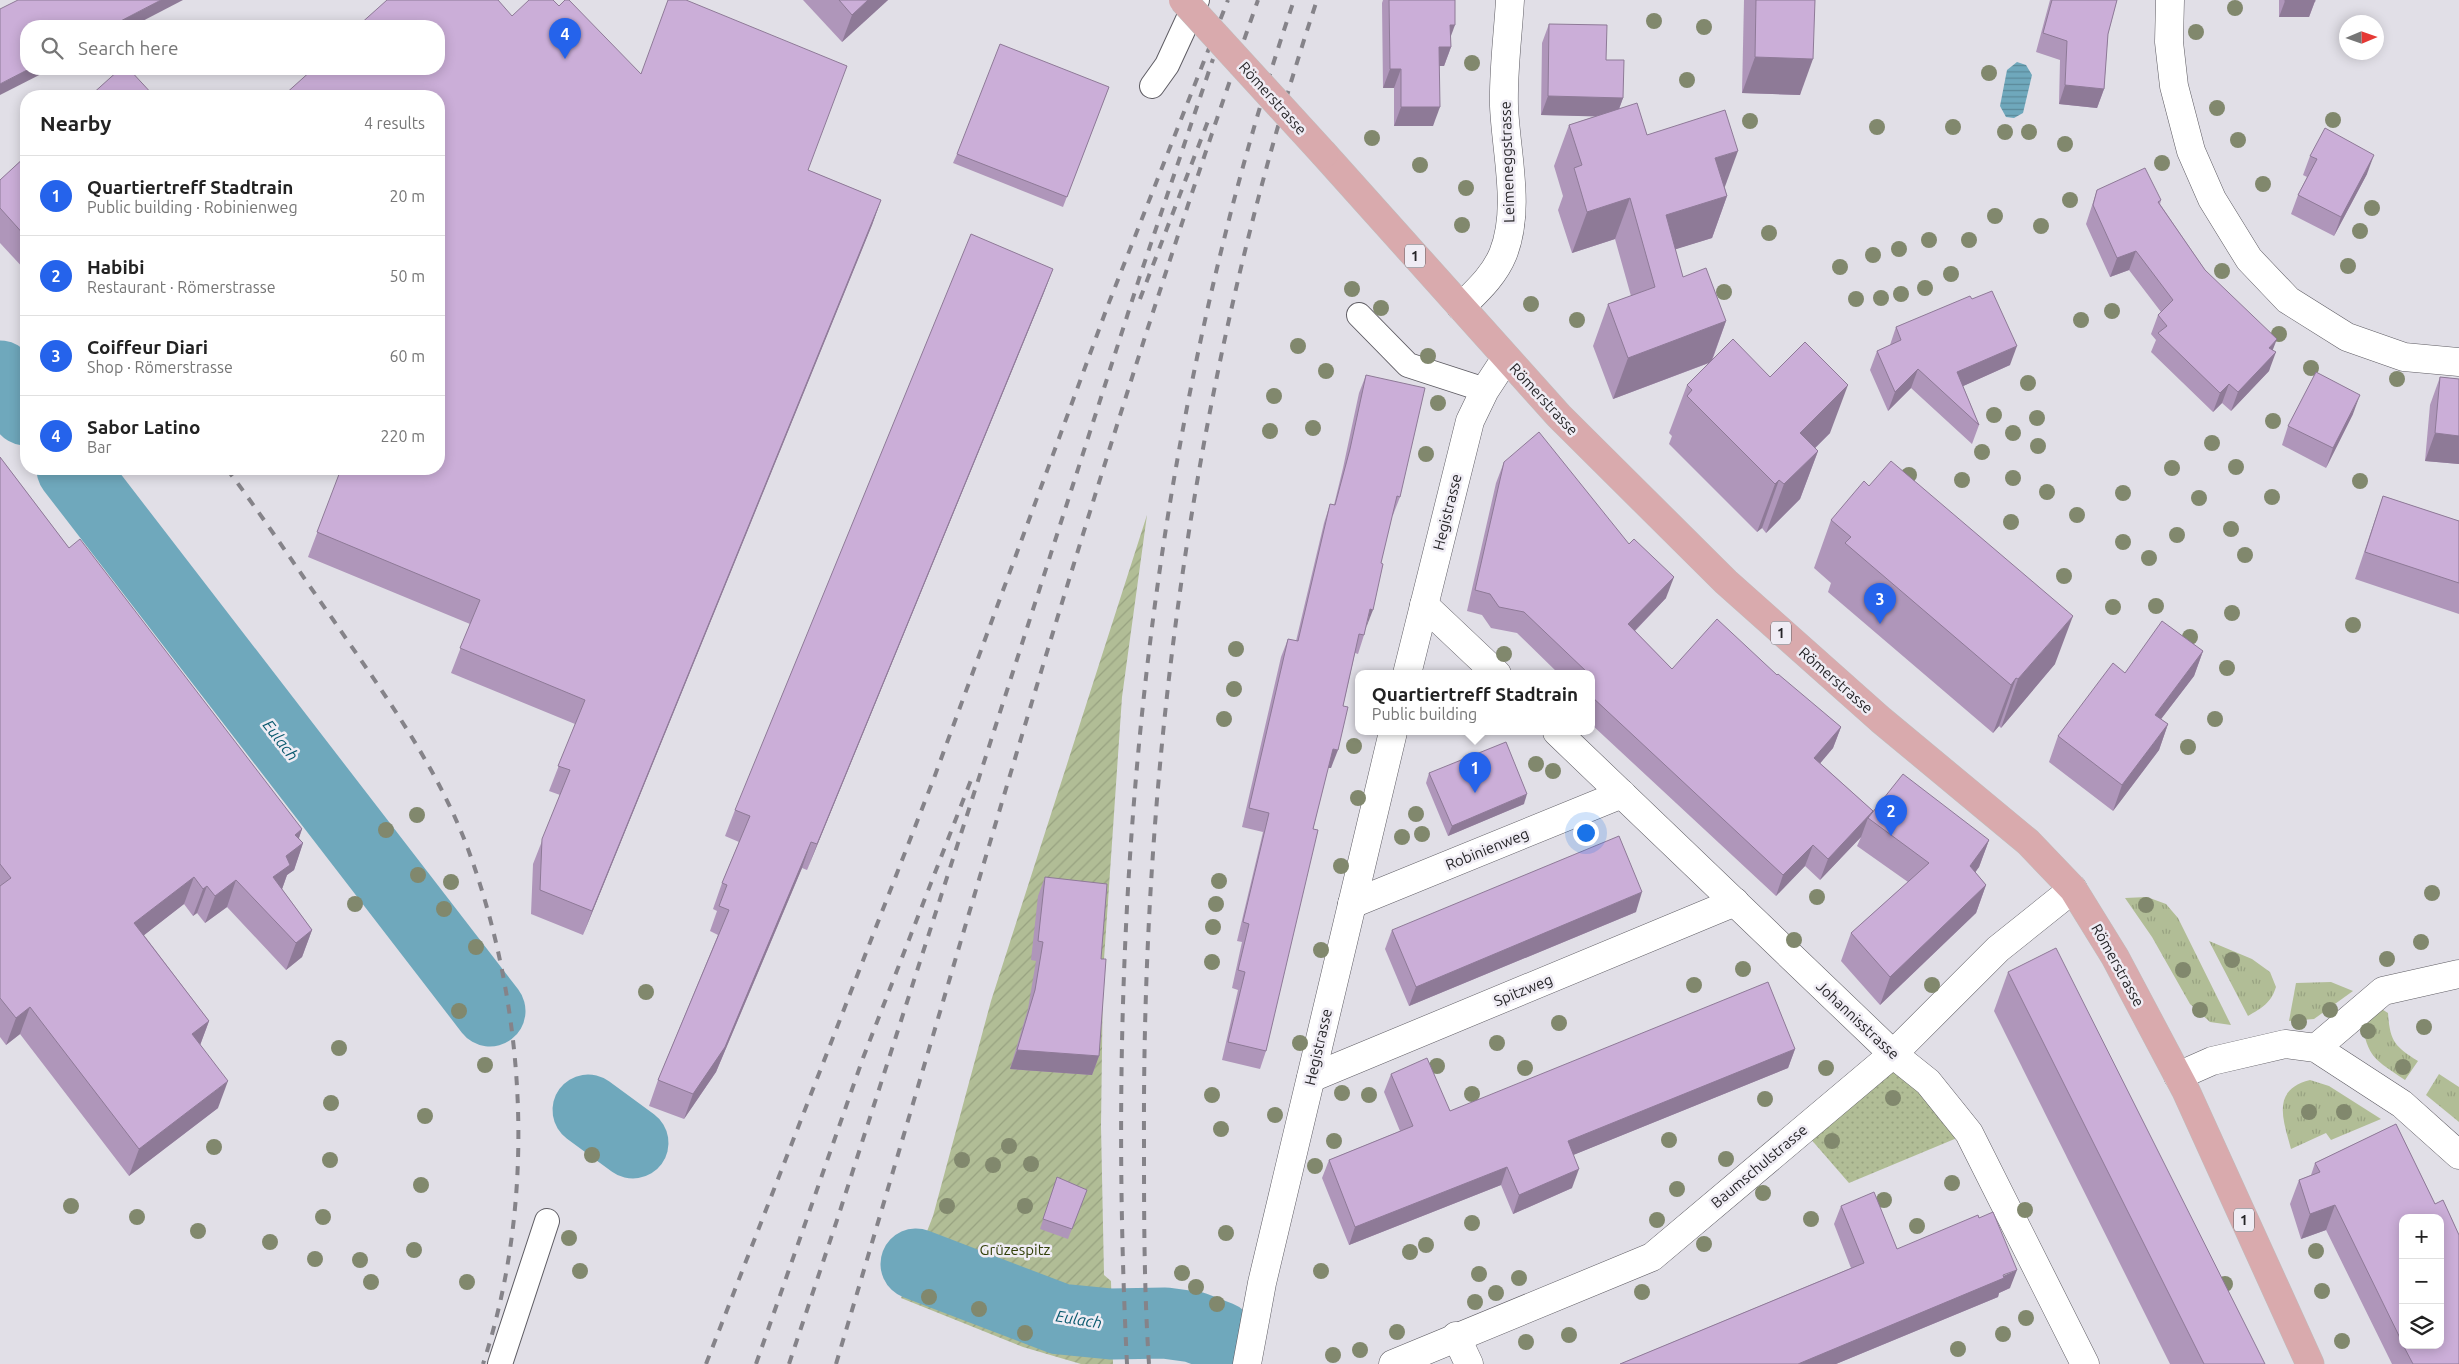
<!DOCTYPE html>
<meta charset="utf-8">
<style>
:root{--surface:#fff;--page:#f2f2f2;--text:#222;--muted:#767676;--line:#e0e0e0;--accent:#2563eb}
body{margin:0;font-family:Ubuntu,sans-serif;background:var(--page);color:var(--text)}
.controls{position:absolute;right:15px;bottom:15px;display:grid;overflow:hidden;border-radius:10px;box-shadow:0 2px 12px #0003}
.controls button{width:45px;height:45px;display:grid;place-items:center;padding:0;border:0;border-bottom:1px solid var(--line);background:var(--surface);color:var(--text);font:25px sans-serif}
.compass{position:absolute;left:2339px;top:15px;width:45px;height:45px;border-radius:50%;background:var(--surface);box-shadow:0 2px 12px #0003;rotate:88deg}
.you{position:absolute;left:1585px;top:832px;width:18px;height:18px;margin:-12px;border:4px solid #fff;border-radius:50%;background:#1a73e8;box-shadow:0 0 0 8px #1a73e833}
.badge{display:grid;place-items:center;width:32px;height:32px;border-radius:50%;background:var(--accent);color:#fff;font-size:16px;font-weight:700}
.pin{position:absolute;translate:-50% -41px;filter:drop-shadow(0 1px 2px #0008)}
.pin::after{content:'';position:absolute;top:26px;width:18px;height:15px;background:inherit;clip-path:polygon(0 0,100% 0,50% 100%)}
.popup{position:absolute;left:1355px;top:670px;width:240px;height:65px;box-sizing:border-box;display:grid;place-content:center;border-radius:10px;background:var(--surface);filter:drop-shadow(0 1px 4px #0005);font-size:16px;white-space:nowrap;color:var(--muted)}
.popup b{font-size:19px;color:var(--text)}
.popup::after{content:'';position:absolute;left:50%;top:100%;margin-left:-10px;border:10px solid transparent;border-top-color:var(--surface)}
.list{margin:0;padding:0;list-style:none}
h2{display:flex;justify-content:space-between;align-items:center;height:65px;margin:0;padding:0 20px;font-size:21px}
h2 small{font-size:16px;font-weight:400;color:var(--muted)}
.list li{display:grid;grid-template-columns:32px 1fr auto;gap:15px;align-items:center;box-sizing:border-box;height:80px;padding:0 20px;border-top:1px solid var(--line)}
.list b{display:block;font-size:19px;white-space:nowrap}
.list p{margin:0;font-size:16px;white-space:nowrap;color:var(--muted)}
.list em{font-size:16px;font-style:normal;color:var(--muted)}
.icon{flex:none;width:28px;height:28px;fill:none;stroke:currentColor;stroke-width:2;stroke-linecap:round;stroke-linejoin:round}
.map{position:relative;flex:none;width:2459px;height:1364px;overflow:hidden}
.search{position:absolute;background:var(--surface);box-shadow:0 2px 12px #0003;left:20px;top:20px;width:425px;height:55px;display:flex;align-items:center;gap:12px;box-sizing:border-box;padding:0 18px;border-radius:20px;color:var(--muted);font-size:19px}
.panel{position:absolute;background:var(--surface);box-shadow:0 2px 12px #0003;left:20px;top:90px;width:425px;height:385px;border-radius:20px}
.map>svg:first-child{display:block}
.grass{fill:url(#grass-tufts)}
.park{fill:url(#park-dots)}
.garden{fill:url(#garden-furrows)}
.water{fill:url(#water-rules)}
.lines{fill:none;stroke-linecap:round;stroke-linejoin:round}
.river{stroke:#6fa8bc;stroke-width:71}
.service-casing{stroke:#5e5c63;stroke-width:26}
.minor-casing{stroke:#5e5c63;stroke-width:29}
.tertiary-casing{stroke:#5e5c63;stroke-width:29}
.primary-casing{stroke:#bebebe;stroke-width:29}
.service{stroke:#fff;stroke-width:24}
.minor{stroke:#fff;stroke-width:28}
.tertiary{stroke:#fff;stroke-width:28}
.primary{stroke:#d9aaad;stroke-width:28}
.rail{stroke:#858389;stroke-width:4;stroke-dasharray:9 9;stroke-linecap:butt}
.primary-bridge-casing{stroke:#bebebe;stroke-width:29;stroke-linecap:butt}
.primary-bridge{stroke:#d9aaad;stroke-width:28}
.tree{fill:#81886d}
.wall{fill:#af96ba;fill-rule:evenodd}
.shaded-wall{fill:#8e7a97}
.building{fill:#cbaed8;stroke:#8e7a97}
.labels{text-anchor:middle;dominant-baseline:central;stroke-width:5;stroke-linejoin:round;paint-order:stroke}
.shield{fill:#efecf4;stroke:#626165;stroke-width:1}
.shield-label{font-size:14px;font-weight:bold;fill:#262528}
.street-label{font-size:15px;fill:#262528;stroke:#efecf4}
.park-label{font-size:15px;fill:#334009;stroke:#efecf4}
.water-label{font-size:16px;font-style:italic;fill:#09596e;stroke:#efecf4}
</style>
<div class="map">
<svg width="2459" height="1364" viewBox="0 0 2459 1364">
<defs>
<pattern id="grass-tufts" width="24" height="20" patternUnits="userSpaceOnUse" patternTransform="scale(1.25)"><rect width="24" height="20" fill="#b1bd96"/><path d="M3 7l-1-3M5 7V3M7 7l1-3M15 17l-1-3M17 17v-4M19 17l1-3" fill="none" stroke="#98a281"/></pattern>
<pattern id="park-dots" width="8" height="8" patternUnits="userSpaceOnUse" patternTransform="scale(1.25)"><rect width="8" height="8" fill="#b1bd96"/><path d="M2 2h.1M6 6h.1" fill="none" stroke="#98a281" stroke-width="1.8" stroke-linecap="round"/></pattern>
<pattern id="garden-furrows" width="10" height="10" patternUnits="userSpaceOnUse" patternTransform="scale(1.25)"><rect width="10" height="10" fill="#b1bd96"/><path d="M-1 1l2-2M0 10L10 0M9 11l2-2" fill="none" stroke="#98a281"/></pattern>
<pattern id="water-rules" width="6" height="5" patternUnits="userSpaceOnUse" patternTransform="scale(1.25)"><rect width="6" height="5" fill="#6fa8bc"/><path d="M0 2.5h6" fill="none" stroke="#5b8999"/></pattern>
</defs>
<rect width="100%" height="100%" fill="#e1dfe7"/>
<g class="grass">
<path d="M2147,897L2166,904L2178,918L2231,1025L2210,1022L2190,1004L2152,937L2125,898Z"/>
<path d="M2209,941L2252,959L2270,972L2276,987C2271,1003 2262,1008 2248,1016Z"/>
<path d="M2331,982L2353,991L2314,1019L2289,1021L2296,983Z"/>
<path d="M2372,1003L2388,1013C2390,1041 2394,1046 2418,1061L2405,1080C2376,1060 2367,1058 2362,1021Z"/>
<path d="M2439,1074L2459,1087V1122L2426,1095Z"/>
<path d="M2310,1080L2329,1086L2381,1119L2331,1140L2326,1133L2291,1149C2283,1119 2271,1090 2310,1080Z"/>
</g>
<path class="park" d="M1893,1054L1969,1133L1849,1183L1802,1129Z"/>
<path class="garden" d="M1147,515L1122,697L1103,974L1101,1126L1104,1275L1111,1281L1113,1364H1081L1023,1347L901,1298L933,1216L991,1001Z"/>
<path class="water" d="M2017,62L2026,65L2032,75L2023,113L2014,118L2006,117L2000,106L2007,70Z"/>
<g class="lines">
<g class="river">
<path d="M0,376L26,410"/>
<path d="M72,469L490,1011"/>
<path d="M588,1110L633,1143"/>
<path d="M916,1264L1060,1319L1111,1324L1165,1323L1194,1327L1220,1337"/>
</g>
<g class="service-casing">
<g id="service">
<path d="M1152,86L1167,65L1197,0"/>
<path d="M1359,315L1408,365L1485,390"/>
<path d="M500,1364L547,1221"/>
</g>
</g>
<g class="minor-casing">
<g id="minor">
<path d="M1461,307C1477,291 1494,276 1503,254C1521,209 1506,154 1504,106C1503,71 1508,35 1510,0"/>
<path d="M1424,605L1497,674"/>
<path d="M1407,674L1470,421L1485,390L1506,358"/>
<path d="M1557,732L1893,1054L1928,1082L1969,1133L2085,1364"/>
<path d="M1352,904L1622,794"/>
<path d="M2316,1048L2383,991L2459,974"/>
<path d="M2178,1076L2212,1061L2285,1044L2316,1048L2402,1104L2459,1155"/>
<path d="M1311,1078L1735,902"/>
<path d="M1456,1336L1469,1364"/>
<path d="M1247,1364L1262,1283L1393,732"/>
<path d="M1393,1364L1652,1257L1893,1054L1998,949L2073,889"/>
</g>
</g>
<g class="tertiary-casing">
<path id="tertiary" d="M2170,0L2169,42L2174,86L2191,151L2212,199L2249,259L2288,300L2347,337L2404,357L2459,362"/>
</g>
<g class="primary-casing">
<path id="primary" d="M1324,154L1559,416L1726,582L1881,720L2028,842L2073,889L2115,957L2186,1091L2310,1364"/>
</g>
<use href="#service" class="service"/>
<use href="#minor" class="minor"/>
<use href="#tertiary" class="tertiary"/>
<use href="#primary" class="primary"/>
<g class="rail">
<path d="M1140,299L1208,121"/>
<path d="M227,469C264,518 298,570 334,621C384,694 437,766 468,849C527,1010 537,1200 483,1364"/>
<path d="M706,1364L934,778L1108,305L1228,0"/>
<path d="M756,1364L863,1058L971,780"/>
<path d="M789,1364L839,1214L1139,279L1213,59"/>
<path d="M836,1364C972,908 1100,449 1258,0"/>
<path d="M1127,1364C1104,905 1146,437 1294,0"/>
<path d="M1149,1364C1144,1290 1144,1216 1144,1142C1142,755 1195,368 1317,0"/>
</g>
<g class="primary-bridge-casing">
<path id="primary-bridge" d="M1183,0L1324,154"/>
</g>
<use href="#primary-bridge" class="primary-bridge"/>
</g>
<g class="tree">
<circle cx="2235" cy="8" r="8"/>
<circle cx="1654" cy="21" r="8"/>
<circle cx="1704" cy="27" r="8"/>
<circle cx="2196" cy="32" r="8"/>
<circle cx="1472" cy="63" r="8"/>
<circle cx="1989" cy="73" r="8"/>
<circle cx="1687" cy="80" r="8"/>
<circle cx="2217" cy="108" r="8"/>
<circle cx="2333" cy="120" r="8"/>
<circle cx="1750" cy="121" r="8"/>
<circle cx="1877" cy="127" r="8"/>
<circle cx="1953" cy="127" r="8"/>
<circle cx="2005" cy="132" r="8"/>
<circle cx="2029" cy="132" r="8"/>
<circle cx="1372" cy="138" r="8"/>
<circle cx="2238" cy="140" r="8"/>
<circle cx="2065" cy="144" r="8"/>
<circle cx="2162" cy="163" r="8"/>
<circle cx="1420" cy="165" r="8"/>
<circle cx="2263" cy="184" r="8"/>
<circle cx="1466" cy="188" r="8"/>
<circle cx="2070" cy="200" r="8"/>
<circle cx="2372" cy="208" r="8"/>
<circle cx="1995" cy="216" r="8"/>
<circle cx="1462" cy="225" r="8"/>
<circle cx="2041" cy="226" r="8"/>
<circle cx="2360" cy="231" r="8"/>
<circle cx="1769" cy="233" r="8"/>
<circle cx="1929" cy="240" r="8"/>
<circle cx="1969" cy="240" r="8"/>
<circle cx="1899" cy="249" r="8"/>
<circle cx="1873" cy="255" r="8"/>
<circle cx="2348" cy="266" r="8"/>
<circle cx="1840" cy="267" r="8"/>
<circle cx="2222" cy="271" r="8"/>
<circle cx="1951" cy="274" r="8"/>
<circle cx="1925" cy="288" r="8"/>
<circle cx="1352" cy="289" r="8"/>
<circle cx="1724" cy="292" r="8"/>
<circle cx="1901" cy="294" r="8"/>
<circle cx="1881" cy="298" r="8"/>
<circle cx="1856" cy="299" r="8"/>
<circle cx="1531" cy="304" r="8"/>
<circle cx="1381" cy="308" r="8"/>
<circle cx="2112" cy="311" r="8"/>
<circle cx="1577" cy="320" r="8"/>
<circle cx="2081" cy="320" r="8"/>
<circle cx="2279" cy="334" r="8"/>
<circle cx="1298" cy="346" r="8"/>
<circle cx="1428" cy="356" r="8"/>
<circle cx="2311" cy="368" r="8"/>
<circle cx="1326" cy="371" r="8"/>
<circle cx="2397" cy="379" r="8"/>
<circle cx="2028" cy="383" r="8"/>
<circle cx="1274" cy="396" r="8"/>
<circle cx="1438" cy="403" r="8"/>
<circle cx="1994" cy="415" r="8"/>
<circle cx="2037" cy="418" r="8"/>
<circle cx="2273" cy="421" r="8"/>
<circle cx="1313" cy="428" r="8"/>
<circle cx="1270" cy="431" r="8"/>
<circle cx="2013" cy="433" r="8"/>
<circle cx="2212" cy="443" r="8"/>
<circle cx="2038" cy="446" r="8"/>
<circle cx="1982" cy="452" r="8"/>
<circle cx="1426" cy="454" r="8"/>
<circle cx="2236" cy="467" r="8"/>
<circle cx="2172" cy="468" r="8"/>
<circle cx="1909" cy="475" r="8"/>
<circle cx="2013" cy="478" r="8"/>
<circle cx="1962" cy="480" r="8"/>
<circle cx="2360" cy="481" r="8"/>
<circle cx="2047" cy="492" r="8"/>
<circle cx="2123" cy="493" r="8"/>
<circle cx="2272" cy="497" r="8"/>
<circle cx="2199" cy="498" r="8"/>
<circle cx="2077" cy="515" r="8"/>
<circle cx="2011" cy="522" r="8"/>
<circle cx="2231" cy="529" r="8"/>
<circle cx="2177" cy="535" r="8"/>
<circle cx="2123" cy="542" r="8"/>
<circle cx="2245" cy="555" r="8"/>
<circle cx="2149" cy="558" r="8"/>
<circle cx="2064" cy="576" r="8"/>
<circle cx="2156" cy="606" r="8"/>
<circle cx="2113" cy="607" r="8"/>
<circle cx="2232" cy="613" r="8"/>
<circle cx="2353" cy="625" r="8"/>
<circle cx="2190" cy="637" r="8"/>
<circle cx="1236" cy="649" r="8"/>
<circle cx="1504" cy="654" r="8"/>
<circle cx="2227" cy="668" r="8"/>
<circle cx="1234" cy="689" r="8"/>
<circle cx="1224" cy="719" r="8"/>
<circle cx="2215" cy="719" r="8"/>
<circle cx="1354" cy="746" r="8"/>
<circle cx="2188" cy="747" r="8"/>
<circle cx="1536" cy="764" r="8"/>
<circle cx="1553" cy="771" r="8"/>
<circle cx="1358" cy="798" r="8"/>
<circle cx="1416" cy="814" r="8"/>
<circle cx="417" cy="815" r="8"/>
<circle cx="386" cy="830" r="8"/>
<circle cx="1422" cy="834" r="8"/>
<circle cx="1402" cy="837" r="8"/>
<circle cx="1341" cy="866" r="8"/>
<circle cx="418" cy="875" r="8"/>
<circle cx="1219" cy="881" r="8"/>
<circle cx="451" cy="882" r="8"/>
<circle cx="2432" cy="893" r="8"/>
<circle cx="1817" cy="897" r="8"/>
<circle cx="355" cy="904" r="8"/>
<circle cx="1216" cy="904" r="8"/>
<circle cx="2146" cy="905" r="8"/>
<circle cx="444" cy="909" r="8"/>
<circle cx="1213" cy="927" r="8"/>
<circle cx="1794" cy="940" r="8"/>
<circle cx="2421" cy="942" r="8"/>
<circle cx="476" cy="947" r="8"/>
<circle cx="1321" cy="950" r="8"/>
<circle cx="2387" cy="959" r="8"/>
<circle cx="2232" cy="960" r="8"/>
<circle cx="1212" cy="962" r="8"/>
<circle cx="1743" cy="969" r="8"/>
<circle cx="2183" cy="970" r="8"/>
<circle cx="1694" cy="985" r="8"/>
<circle cx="1932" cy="985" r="8"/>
<circle cx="646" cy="992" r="8"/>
<circle cx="2200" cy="1010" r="8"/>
<circle cx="2330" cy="1010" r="8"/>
<circle cx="459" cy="1011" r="8"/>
<circle cx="2299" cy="1022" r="8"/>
<circle cx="1559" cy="1023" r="8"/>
<circle cx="2424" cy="1027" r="8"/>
<circle cx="2368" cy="1031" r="8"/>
<circle cx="1300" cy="1043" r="8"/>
<circle cx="1497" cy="1043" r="8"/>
<circle cx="339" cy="1048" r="8"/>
<circle cx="485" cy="1065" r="8"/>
<circle cx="1437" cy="1066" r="8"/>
<circle cx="2403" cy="1067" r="8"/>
<circle cx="1525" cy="1068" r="8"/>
<circle cx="1826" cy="1068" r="8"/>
<circle cx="1342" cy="1093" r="8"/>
<circle cx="1472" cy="1094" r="8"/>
<circle cx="1212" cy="1095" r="8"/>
<circle cx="1369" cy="1095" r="8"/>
<circle cx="1893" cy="1098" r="8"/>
<circle cx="1765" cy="1099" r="8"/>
<circle cx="331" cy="1103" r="8"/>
<circle cx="2309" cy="1112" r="8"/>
<circle cx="2344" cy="1112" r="8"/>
<circle cx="1275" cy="1115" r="8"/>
<circle cx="425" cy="1116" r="8"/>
<circle cx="1221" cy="1129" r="8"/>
<circle cx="1669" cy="1140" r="8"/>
<circle cx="1334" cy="1141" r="8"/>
<circle cx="1832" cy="1141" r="8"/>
<circle cx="1009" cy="1146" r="8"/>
<circle cx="214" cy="1147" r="8"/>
<circle cx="592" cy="1155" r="8"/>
<circle cx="1726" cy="1159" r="8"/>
<circle cx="330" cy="1160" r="8"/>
<circle cx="962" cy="1160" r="8"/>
<circle cx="1031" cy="1164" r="8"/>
<circle cx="993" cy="1165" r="8"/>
<circle cx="1315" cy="1166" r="8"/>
<circle cx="1952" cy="1183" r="8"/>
<circle cx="421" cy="1185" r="8"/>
<circle cx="1677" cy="1189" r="8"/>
<circle cx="1763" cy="1193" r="8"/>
<circle cx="1884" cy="1200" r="8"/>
<circle cx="71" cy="1206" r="8"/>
<circle cx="947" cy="1206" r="8"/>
<circle cx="1025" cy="1206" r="8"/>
<circle cx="2025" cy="1210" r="8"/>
<circle cx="137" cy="1217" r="8"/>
<circle cx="323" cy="1217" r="8"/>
<circle cx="1811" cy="1219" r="8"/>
<circle cx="1657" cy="1220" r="8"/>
<circle cx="1472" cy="1223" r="8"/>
<circle cx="1917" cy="1226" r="8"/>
<circle cx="198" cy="1231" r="8"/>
<circle cx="1226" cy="1233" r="8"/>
<circle cx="569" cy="1238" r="8"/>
<circle cx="270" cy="1242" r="8"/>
<circle cx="1704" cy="1244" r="8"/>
<circle cx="1426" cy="1245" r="8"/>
<circle cx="414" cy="1250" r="8"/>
<circle cx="2316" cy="1251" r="8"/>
<circle cx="1410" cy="1252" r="8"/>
<circle cx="315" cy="1259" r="8"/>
<circle cx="360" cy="1260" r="8"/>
<circle cx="580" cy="1271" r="8"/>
<circle cx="1321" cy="1271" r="8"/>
<circle cx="1182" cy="1273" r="8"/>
<circle cx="1479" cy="1274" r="8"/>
<circle cx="1519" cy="1278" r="8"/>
<circle cx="371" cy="1282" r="8"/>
<circle cx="467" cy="1282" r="8"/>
<circle cx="2225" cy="1284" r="8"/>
<circle cx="1196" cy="1287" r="8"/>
<circle cx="2322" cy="1291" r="8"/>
<circle cx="1642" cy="1292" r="8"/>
<circle cx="1496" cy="1293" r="8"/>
<circle cx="929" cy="1297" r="8"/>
<circle cx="1475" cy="1302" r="8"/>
<circle cx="1217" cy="1304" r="8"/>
<circle cx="979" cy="1309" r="8"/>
<circle cx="2026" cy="1318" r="8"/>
<circle cx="1397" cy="1332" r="8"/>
<circle cx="1025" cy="1333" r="8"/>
<circle cx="2003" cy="1334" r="8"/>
<circle cx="1569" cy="1335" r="8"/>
<circle cx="2342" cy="1341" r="8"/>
<circle cx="1526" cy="1342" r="8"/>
<circle cx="1958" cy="1349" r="8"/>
<circle cx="1360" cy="1350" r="8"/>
<circle cx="1333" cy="1355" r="8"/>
</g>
<g class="wall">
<path d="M803,0H888L842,42Z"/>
<path d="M1383,0H1455L1450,37L1451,47L1444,66H1439L1433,126H1394V88H1383L1382,3Z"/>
<path d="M1744,0H1815L1800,95L1742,93Z"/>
<path d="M2050,0H2117L2108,34L2104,89L2097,108L2059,104L2060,60L2036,52Z"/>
<path d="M2279,0H2315V1L2309,17H2279Z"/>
<path d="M559,6L641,74L808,170L881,200L872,225L583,935L531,914L533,864L560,795L549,791L575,724L451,673L470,624L308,557L512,16Z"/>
<path d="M1549,24L1606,60L1623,98L1619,109L1647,135L1725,188L1727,196L1712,238L1675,249L1683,277L1726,321L1712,361L1770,377L1830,433L1815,448L1818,451L1800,499L1766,533L1762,528L1757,532L1669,444L1672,436L1669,433L1687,385L1709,363L1613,399L1593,346L1608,304L1631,296L1615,239L1572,253L1558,210L1563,196L1554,166L1569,125L1596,116L1541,115L1542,43Z"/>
<path d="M1109,87L1063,207L953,163L957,154Z"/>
<path d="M26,156V271L0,243V180Z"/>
<path d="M2310,156L2367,174L2334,236L2291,214L2298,195L2307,177L2303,175Z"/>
<path d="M2097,190L2161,200L2160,204L2205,270L2273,350L2269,371L2231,411L2222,403L2213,412L2151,352L2156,340L2151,334L2158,315L2161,312L2129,270L2110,277L2086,224Z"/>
<path d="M1053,269L1043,295L807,870L802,868L716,1072L684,1119L649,1106L658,1080L718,935L710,931L717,911L713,909L722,883L739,842L725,836L735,810Z"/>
<path d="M1972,299L2010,365L1963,386L1979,425L1972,444L1911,388L1888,411L1870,370L1877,351L1890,345L1896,327Z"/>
<path d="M1366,375L1400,497L1393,515H1392L1364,635L1358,654L1355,653L1343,706L1331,768H1328L1313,829L1266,1051L1260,1069L1222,1060L1238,990L1232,988L1242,942L1237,941L1263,832L1242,827L1281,657L1288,639L1296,641L1324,523L1330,504L1334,505L1343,468L1359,393Z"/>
<path d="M2440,377L2459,379V464L2425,461L2430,405Z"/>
<path d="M2353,414L2326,468L2282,445L2288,426Z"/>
<path d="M0,457L69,548L302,829L299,838L303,843L294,870L287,875L282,889L312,930L302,957L286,970L227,907L205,923L197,913L193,916L184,904L144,935L209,1021L200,1045L218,1108L129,1176L20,1034L6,1045L0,1037Z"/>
<path d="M1504,462L1666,598L1635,631L1672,669L1777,675L1841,727L1833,748L1820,763L1873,811L1989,840L1979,867L1975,872L1986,885L1976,913L1880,1005L1841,961L1851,933L1908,882L1857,846L1861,837L1820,880L1805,866L1776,896L1591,724V674H1559L1517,633L1491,628L1482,615L1467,611L1496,483Z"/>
<path d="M2383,496L2459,521V614L2355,579Z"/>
<path d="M1831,520L2055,664L2001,728L1999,726L1993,733L1828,592L1831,583L1814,568Z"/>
<path d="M2203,651L2194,676L2161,719L2168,724L2159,750L2113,811L2049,762L2058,736L2125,673Z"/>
<path d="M1429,773L1524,804L1448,836L1426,783Z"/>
<path d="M1045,877L1101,959L1099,1056L1092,1075L1010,1069L1028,1009L1036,961L1031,960L1038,896Z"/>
<path d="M1636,912L1409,1006L1385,949L1392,930Z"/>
<path d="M2008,972L2265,1364H2170L1994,1011Z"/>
<path d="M1795,1049L1788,1068L1573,1155L1572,1188L1513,1214L1501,1185L1349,1245L1322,1178L1329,1160L1400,1131L1384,1092L1391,1074L1450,1111Z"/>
<path d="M2396,1124L2435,1204L2443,1200L2459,1235V1364H2392L2326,1230L2301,1239L2290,1204L2299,1180L2311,1175L2315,1163ZM2403,1218H2440V1345H2403Z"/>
<path d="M1057,1177L1087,1190L1068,1239L1040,1229Z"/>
<path d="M1841,1206L1897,1249L2010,1288L1999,1293L1998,1297L1836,1364H1620L1851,1268L1834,1224Z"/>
</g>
<g class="shaded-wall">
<path d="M161,0H183L133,26H111Z"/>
<path d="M868,0H888L842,42L852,15Z"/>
<path d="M2285,1H2315L2309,17H2279Z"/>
<path d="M1450,25H1455L1448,44Z"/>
<path d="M1439,47H1451L1444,66H1432Z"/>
<path d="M1755,57L1813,59L1800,95L1742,93Z"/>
<path d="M29,69H51L0,95V84Z"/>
<path d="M1390,69H1401L1394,88H1383Z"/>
<path d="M2065,85L2104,89L2097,108L2059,104Z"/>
<path d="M1548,96L1623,98L1616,117L1541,115Z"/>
<path d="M1401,107H1440L1433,126H1394Z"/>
<path d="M1738,151L1723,192L1715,158Z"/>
<path d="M2374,155L2367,174L2334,236L2341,217Z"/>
<path d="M1727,196L1712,238L1651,257L1666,215Z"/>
<path d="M1630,198L1615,239L1572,253L1587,212Z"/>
<path d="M881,200L872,225L583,935L592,911Z"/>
<path d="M2136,251L2129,270L2110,277L2117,258Z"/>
<path d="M1053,269L1043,295L807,870L817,844Z"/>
<path d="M1726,321L1711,362L1613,399L1628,358Z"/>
<path d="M2277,339L2270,357L2276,352L2269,371L2231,411L2238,392L2269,348Z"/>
<path d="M2017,346L2010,365L1950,392L1957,372Z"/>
<path d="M1918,369L1911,388L1888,411L1895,392Z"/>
<path d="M2229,384L2222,403L2213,412L2220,393Z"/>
<path d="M1848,385L1830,433L1782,481L1800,433Z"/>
<path d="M2360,395L2353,414L2326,468L2333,448Z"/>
<path d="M2435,433L2459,436V464L2425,461Z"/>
<path d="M1818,451L1800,499L1766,533L1784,484Z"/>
<path d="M1779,480L1762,528L1757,532L1775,484Z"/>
<path d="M1674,577L1666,598L1621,645L1628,624Z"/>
<path d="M1370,609L1373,610L1366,628Z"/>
<path d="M2073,616L2055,664L2001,728L2018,679Z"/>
<path d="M2203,651L2194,676L2145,740L2155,715Z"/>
<path d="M2016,678L1999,726L1993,733L2011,685Z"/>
<path d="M2168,724L2159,750L2113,811L2122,785Z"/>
<path d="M1841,727L1833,748L1807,779L1814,758Z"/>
<path d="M1333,749L1338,750L1331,768H1326Z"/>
<path d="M1527,794L1524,804L1448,836L1452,826Z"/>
<path d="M1873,811L1868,818L1861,837L1820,880L1828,859Z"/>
<path d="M302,829L295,849L303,843L294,870L287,875L281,892L273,877L286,856L295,835Z"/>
<path d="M1989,840L1979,867L1960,894L1970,866Z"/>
<path d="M811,842L802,868L716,1072L684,1119L693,1094Z"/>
<path d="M1813,845L1805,866L1776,896L1783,875Z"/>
<path d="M194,877L184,904L125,950L134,923Z"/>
<path d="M236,880L227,907L205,923L215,896Z"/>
<path d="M1986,885L1976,913L1880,1005L1890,977Z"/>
<path d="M207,886L197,913L193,916L203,889Z"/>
<path d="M1642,892L1636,912L1409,1006L1416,987Z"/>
<path d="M312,930L302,957L286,970L296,943Z"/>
<path d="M30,1007L20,1034L6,1045L16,1018Z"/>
<path d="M209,1021L199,1048L192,1034Z"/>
<path d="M1795,1049L1788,1068L1561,1160L1568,1141Z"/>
<path d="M1017,1050L1099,1056L1092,1075L1010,1069Z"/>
<path d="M228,1081L218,1108L129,1176L139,1149Z"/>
<path d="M1507,1167L1501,1185L1349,1245L1355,1227Z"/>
<path d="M1579,1169L1572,1188L1513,1214L1519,1195Z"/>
<path d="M2335,1205L2326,1230L2301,1239L2310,1214Z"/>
<path d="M2017,1270L2010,1288L1999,1293L1998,1297L1836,1364H1798Z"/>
</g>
<g class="building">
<path d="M18,0H161L111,26H26V69H29L0,84V9Z"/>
<path d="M387,0H498L512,16L529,0H553L559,6L565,0H569L641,74L668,0H686L847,66L808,170L881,200L592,911L540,890L542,839L570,770L558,766L585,700L460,648L480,600L317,532L341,469H439V96H283L313,69H439V26H358Z"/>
<path d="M839,0H868L852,15Z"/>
<path d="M1389,0H1455V25H1450L1451,47H1439L1440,107H1401V69H1390Z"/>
<path d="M1756,0H1815L1813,59L1755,57Z"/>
<path d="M2052,0H2117L2108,34L2104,89L2065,85L2067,41L2043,33Z"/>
<rect x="2285" y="0" width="30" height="1"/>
<path d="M1549,24L1607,25L1606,60H1624L1623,98L1548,96Z"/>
<path d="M1000,44L1109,87L1067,197L957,154Z"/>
<path d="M120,69H129L154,96H90Z"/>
<path d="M1637,103L1647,135L1725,110L1738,151L1715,158L1727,196L1666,215L1683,277L1706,268L1726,321L1628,358L1608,304L1655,287L1630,198L1587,212L1574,168L1582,165L1569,125Z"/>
<path d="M2325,128L2374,155L2341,217L2298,195L2317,159L2310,156Z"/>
<path d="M26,156V237L0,208V180Z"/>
<path d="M2145,168L2161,200L2158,202L2205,270L2277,339L2269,348L2276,352L2238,392L2229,384L2220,393L2158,333L2167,326L2158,315L2173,300L2136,251L2117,258L2093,205L2097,190Z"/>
<path d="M971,234L1053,269L817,844L811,842L725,1047L693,1094L658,1080L729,910L719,906L727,885L722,883L750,816L735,810Z"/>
<path d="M1992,291L2017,346L1957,372L1979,425L1918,369L1895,392L1877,351L1901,340L1896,327L1970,296L1972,299Z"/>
<path d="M1733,339L1770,377L1805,342L1848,385L1800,433L1818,451L1784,484L1779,480L1775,484L1687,396L1692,390L1687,385Z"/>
<path d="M2316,372L2360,395L2333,448L2288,426Z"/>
<path d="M1366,375L1425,388L1400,497L1397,496L1381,563L1383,564L1373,610L1370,609L1364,635L1359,634L1343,706L1348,707L1338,750L1333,749L1313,829L1318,830L1266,1051L1228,1042L1245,972L1238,970L1249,924L1243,922L1269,813L1249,808L1288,639L1298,641L1330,504L1335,505L1350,449Z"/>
<path d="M2440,377L2459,379V436L2435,433Z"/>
<path d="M1539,432L1629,544L1634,539L1674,577L1628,624L1672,669L1717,619L1777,675L1778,674L1841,727L1814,758L1873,811L1828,859L1813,845L1783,875L1591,696V674H1587L1588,673L1524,612L1499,607L1490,594L1475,590L1504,462Z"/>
<path d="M0,457L69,548L80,539L302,829L295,835L303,843L286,856L290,865L273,877L312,930L296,943L236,880L215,896L207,886L203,889L194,877L134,923L209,1021L192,1034L228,1081L139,1149L30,1007L16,1018L0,998V886L11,878L0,864Z"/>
<path d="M1891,461L2073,616L2018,679L2016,678L2011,685L1845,543L1851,537L1831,520L1864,481L1869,486Z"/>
<path d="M2383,496L2459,521V583L2365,552Z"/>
<path d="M2162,621L2203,651L2155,715L2168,724L2122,785L2058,736L2113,663L2125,673Z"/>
<path d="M1506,742L1527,794L1452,826L1429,773Z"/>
<path d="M1903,774L1989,840L1970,866L1986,885L1890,977L1851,933L1929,863L1868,818Z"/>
<path d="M1619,836L1642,892L1416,987L1392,930Z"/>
<path d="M1045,877L1107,884L1101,959H1106L1099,1056L1017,1050L1035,990L1043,942L1038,941Z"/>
<path d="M2056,948L2265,1364H2204L2008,972Z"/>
<path d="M1768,982L1795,1049L1568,1141L1579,1169L1519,1195L1507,1167L1355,1227L1329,1160L1413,1126L1391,1074L1427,1058L1450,1111Z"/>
<path d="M2396,1124L2435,1204L2443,1200L2459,1235V1364H2413L2403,1345H2440V1218H2403V1344L2335,1205L2310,1214L2299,1180L2320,1172L2315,1163Z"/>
<path d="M1057,1177L1087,1190L1072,1229L1043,1219Z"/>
<path d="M1874,1192L1897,1249L1978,1215L1979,1218L1993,1212L2017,1270L2003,1275L2004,1278L1798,1364H1620L1864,1263L1841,1206Z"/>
</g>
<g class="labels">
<g class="shield">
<rect x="1405" y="244.5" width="20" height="23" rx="4"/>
<rect x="1771" y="621.5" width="20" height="23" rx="4"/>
<rect x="2234" y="1208.5" width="20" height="23" rx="4"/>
</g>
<g class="shield-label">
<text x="1415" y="256">1</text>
<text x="1781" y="633">1</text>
<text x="2244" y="1220">1</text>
</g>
<g class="street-label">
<text transform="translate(1273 98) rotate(48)">Römerstrasse</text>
<text transform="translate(1507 162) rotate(-92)">Leimeneggstrasse</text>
<text transform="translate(1544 399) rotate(47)">Römerstrasse</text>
<text transform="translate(1447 512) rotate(-76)">Hegistrasse</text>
<text transform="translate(1836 680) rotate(41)">Römerstrasse</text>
<text transform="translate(1487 849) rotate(-22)">Robinienweg</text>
<text transform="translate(2118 965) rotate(61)">Römerstrasse</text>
<text transform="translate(1523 990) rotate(-22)">Spitzweg</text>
<text transform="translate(1858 1020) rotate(43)">Johannisstrasse</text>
<text transform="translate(1318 1047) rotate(-77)">Hegistrasse</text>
<text transform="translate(1759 1166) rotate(-40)">Baumschulstrasse</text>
</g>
<g class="park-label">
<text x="1015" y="1249">Grüzespitz</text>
</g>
<g class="water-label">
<text transform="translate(281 740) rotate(52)">Eulach</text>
<text transform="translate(1079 1319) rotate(9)">Eulach</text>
</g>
</g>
</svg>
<div class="controls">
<button>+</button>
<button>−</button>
<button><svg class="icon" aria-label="layers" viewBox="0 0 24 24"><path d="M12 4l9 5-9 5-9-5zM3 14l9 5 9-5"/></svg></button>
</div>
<svg class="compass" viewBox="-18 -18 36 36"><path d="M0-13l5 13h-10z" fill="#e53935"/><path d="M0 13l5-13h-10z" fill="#767676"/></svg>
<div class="you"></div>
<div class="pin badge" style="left:1475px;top:793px">1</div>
<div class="popup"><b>Quartiertreff Stadtrain</b>Public building</div>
<div class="pin badge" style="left:1891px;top:836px">2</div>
<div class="pin badge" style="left:1880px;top:624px">3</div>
<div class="pin badge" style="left:565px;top:59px">4</div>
<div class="search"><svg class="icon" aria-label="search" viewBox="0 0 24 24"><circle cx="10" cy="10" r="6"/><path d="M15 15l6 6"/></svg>Search here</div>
<section class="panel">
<h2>Nearby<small>4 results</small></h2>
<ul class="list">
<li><span class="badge">1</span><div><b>Quartiertreff Stadtrain</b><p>Public building · Robinienweg</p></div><em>20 m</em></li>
<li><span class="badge">2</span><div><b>Habibi</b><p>Restaurant · Römerstrasse</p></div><em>50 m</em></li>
<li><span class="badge">3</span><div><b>Coiffeur Diari</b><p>Shop · Römerstrasse</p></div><em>60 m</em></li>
<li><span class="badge">4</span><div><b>Sabor Latino</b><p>Bar</p></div><em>220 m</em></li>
</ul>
</section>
</div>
